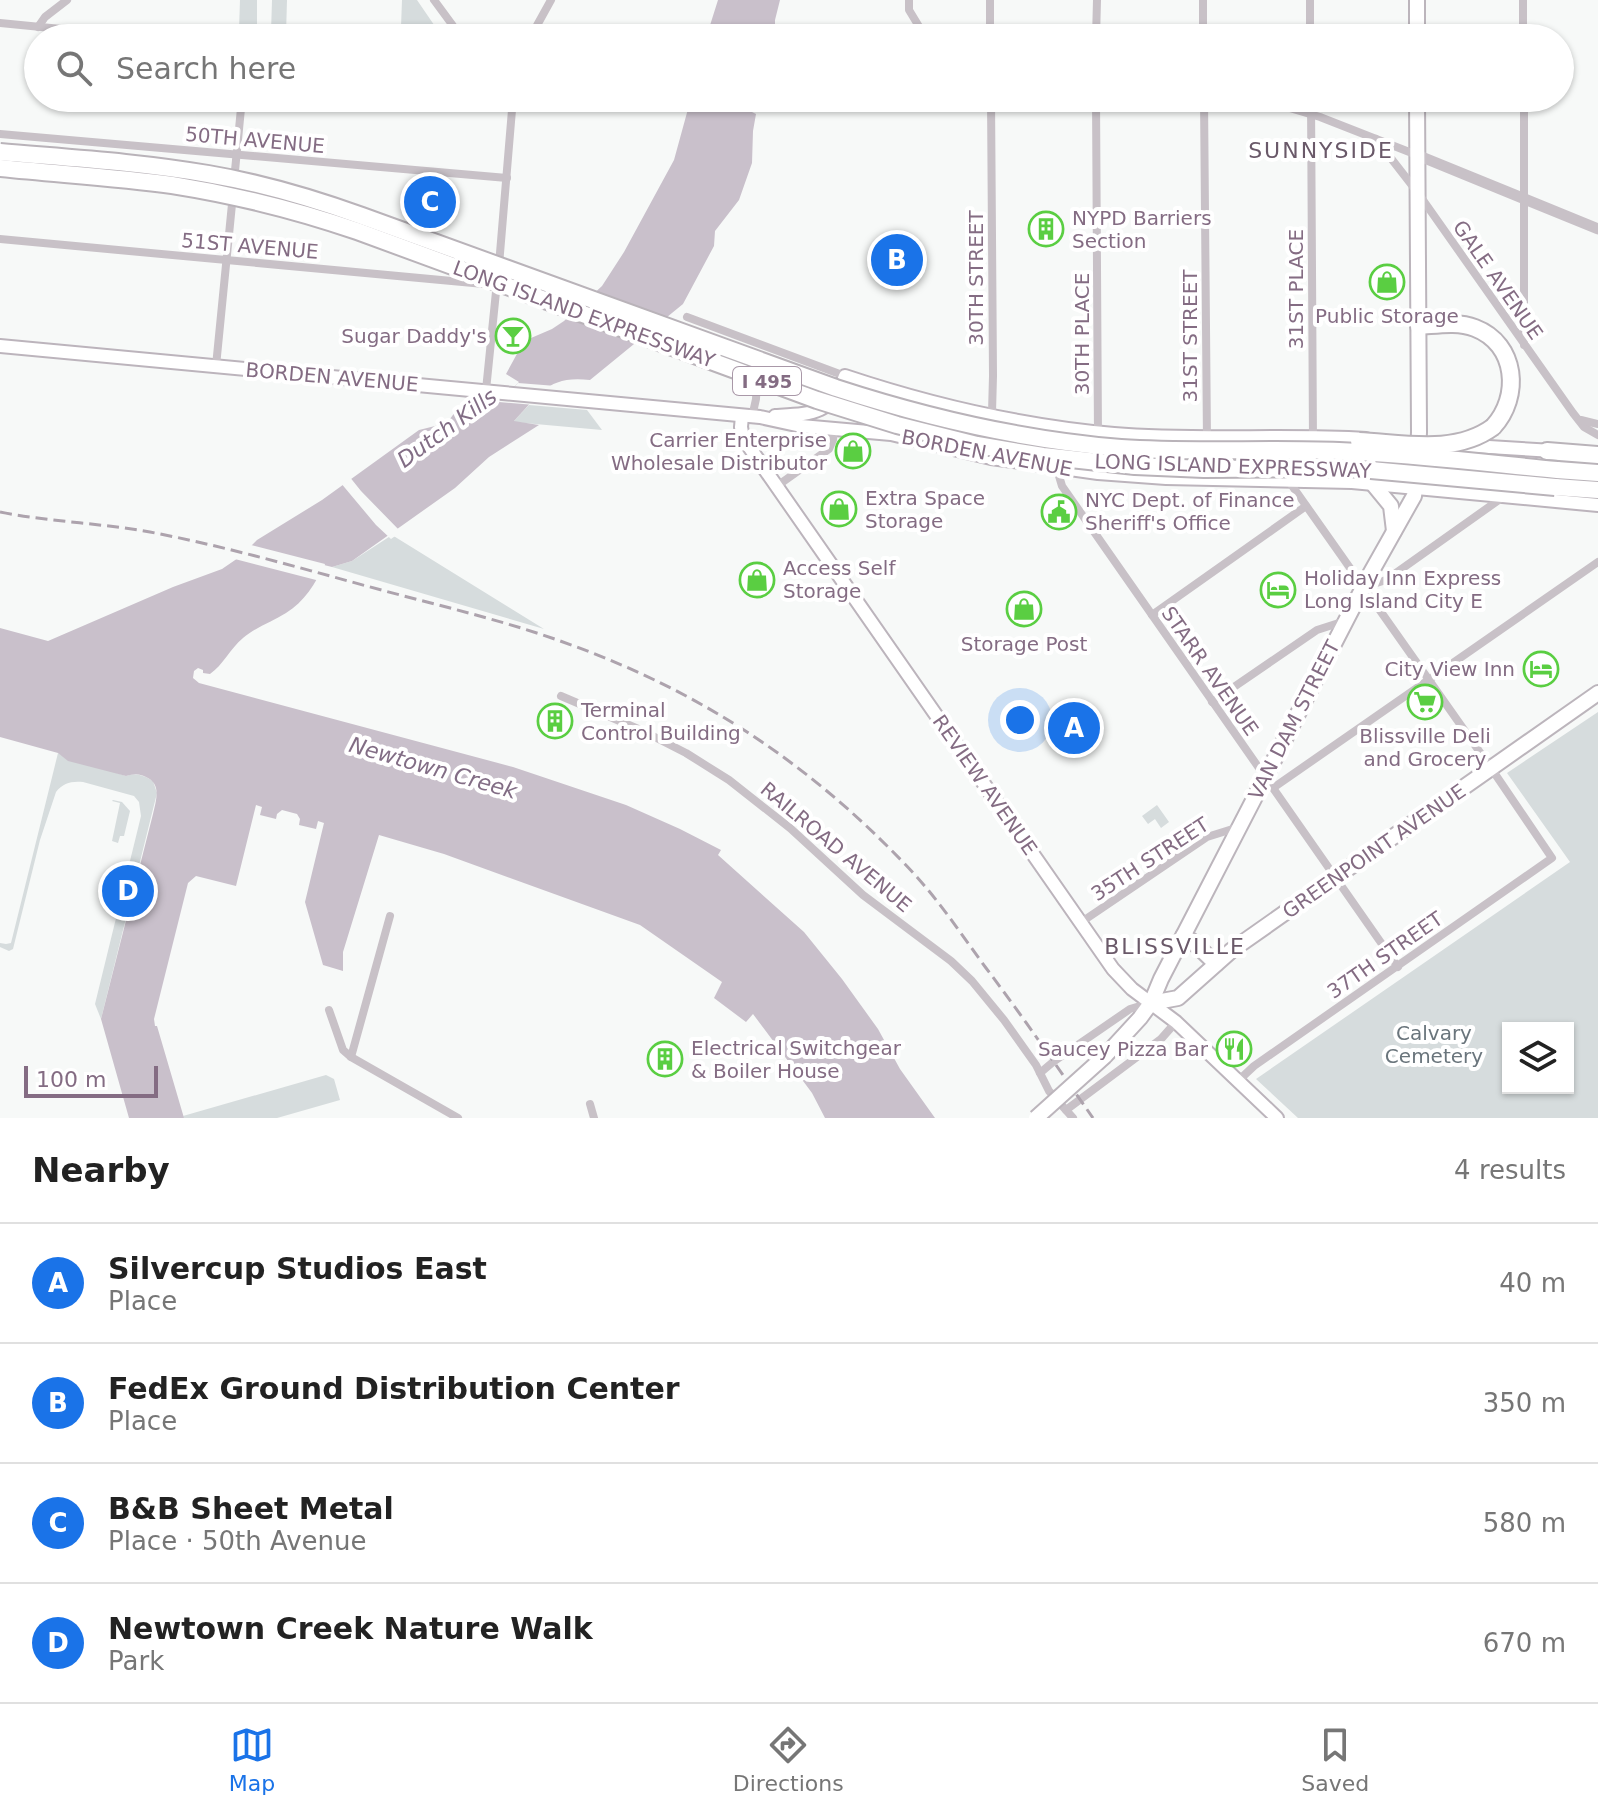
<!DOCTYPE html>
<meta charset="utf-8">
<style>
:root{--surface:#fff;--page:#f2f2f2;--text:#222;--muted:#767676;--line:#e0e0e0;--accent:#1a73e8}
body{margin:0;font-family:"DejaVu Sans",sans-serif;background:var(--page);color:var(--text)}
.controls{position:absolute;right:24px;bottom:24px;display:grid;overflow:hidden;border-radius:0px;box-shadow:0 2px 6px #0004}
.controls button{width:72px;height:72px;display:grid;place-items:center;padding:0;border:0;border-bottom:2px solid var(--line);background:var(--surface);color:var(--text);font:40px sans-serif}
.scale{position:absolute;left:24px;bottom:20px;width:134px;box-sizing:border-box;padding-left:8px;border:4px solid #846c83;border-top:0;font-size:22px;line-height:28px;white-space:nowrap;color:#846c83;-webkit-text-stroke:6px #fff;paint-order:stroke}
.you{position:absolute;left:1020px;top:720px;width:28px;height:28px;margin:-20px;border:6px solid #fff;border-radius:50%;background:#1a73e8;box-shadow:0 0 0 12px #1a73e833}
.badge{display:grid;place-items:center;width:52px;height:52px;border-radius:50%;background:var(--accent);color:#fff;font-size:26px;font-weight:700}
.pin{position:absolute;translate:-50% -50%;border:4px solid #fff;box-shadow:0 2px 8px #0006}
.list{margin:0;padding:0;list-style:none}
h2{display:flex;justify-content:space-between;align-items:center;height:104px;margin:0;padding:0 32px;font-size:34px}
h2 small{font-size:26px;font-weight:400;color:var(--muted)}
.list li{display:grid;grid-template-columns:52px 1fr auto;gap:24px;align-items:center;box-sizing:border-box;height:120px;padding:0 32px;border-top:2px solid var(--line)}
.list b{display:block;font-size:30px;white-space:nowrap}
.list p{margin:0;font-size:26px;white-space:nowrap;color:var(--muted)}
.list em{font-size:26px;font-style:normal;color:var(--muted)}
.icon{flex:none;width:44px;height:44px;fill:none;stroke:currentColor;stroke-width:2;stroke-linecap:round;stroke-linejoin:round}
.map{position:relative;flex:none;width:1598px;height:1118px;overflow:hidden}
.search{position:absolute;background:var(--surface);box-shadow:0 2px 6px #0004;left:24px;right:24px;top:24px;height:88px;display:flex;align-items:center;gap:20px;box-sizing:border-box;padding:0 28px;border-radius:44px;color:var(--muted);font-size:30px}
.sheet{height:584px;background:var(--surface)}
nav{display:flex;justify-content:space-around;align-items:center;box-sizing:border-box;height:112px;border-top:2px solid var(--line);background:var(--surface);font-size:22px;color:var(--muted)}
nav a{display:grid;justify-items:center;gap:4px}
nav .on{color:var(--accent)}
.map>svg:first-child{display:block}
.green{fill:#d6dcdd;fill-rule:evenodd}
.water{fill:#c9c0cb}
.pier{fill:#f7f9f8}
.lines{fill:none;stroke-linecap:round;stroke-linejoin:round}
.secondary-casing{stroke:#bcb4bc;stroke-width:16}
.primary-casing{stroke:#bcb5bc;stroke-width:18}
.motorway-casing{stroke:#b9b3b9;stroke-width:20}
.minor{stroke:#c8c1c7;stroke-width:8}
.tertiary{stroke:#c8c1c7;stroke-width:11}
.secondary{stroke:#fff;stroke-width:12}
.primary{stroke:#fff;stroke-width:14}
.motorway{stroke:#fff;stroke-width:16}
.rail{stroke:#ada3ad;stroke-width:3;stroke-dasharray:12 6;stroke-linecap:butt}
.primary-bridge-casing{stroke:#bcb5bc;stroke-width:18;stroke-linecap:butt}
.motorway-bridge-casing{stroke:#b9b3b9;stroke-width:20;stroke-linecap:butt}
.primary-bridge{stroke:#fff;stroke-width:14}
.motorway-bridge{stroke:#fff;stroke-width:16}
.labels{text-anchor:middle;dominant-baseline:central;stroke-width:8;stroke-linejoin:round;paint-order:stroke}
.shield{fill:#fff;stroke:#a998a8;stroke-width:2}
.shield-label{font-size:18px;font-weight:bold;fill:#846c83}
.street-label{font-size:20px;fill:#846c83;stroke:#fff}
.poi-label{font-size:20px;fill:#846c83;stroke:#fff;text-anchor:start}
.park-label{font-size:20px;fill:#6a757c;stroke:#fff}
.neighbourhood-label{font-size:22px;letter-spacing:2px;fill:#6a5969;stroke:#fff}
.water-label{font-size:22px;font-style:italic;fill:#826d85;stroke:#fff}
</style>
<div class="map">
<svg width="1598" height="1118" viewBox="0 0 1598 1118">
<rect width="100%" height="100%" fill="#f7f9f8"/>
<g class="green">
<path d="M240,0H257V32L239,30Z"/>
<path d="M272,0H287L286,35L271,32Z"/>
<path d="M402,0H417L443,38H406L407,28L401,27Z"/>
<path d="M529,405L587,410L602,430L513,422Z"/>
<path d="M392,535L544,629L332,567L352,561Z"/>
<path d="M1598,712V1118H1298L1256,1079L1570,862L1507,773ZM1508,1028H1568V1088H1508Z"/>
<path d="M58,753L64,756L126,776C137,773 143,775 153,781L157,793L101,1019L95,1004L141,816L139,802L134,796L83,782C71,781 63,783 56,792L40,840L13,949L9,951L0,947V943L6,944L11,943Z"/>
<path d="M113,800L122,802L130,811L124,836H120L118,843L112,841L120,803L112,801Z"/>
<path d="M1157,805L1169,822L1161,828L1155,819L1148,824L1142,816Z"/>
<path d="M326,1075L334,1079L340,1100L277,1118H184L183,1116Z"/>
</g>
<g class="water">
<path d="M718,0H780L775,20V38H706Z"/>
<path d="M691,98H754L752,112L756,114L753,131L752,163L739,200L715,231L714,246L683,304L590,380C548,375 540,394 514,421L539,425L489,457L455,488L352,561L332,567L324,565C316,583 304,602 286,613C272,622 256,627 243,638C230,649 223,665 210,674L203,673V670L198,668L194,671L193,678L199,683L513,767L626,805L680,829L721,850L718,855L804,932L842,979L878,1029L900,1069L935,1118H825L812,1093L753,1014L746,1022L714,998L722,982L640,925L444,854L379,835L343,952V971L323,965L305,902L324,823L318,821L316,829L299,825L300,819L297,814L282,810L277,814L276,819L260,815L262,807L256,805L236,886L196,876L188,883L154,1019L155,1026H157L184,1118H129L101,1019L153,814C156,800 162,784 146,777C138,773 134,774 126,776L68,761L58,753L0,737V628L48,641L173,587L222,569L241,556L257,540L322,500L419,430L447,423L458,408L499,402L519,382L506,374L524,341L552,329L564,321L602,286L624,252L674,160Z"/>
</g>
<g class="pier">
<path d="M518,383L556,386L550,388L535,405L499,402Z"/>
<path d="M349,476L361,491L401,532L391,539L376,525L340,482Z"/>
<path d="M247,544L325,564L320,581L231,558L241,555Z"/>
</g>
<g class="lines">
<g class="secondary-casing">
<g id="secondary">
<path d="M0,346L760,417L801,426L891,434L991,458L1098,473L1166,478L1352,482L1598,505"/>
<path d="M742,416L741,427L743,438L1113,969L1132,989L1176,1022L1277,1118"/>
<path d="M775,416C812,414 831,415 845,376C932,405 1023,426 1114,434C1198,441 1282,434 1366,439"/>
<path d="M1456,445L1553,451"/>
</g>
</g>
<g class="primary-casing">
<g id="primary">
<path d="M1417,0V38"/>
<path d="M1373,484L1391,506L1394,531"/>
<path d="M1183,936L1192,941L1216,964"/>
<path d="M1151,1003L1178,998L1232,950L1598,693"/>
<path d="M1105,1056L1140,1018L1151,1003L1161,979L1369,576L1414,496L1417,476L1419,432L1417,98"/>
</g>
</g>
<g class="motorway-casing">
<g id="motorway">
<path d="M1419,326C1437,325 1457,321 1475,328C1517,344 1521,397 1493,427"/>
<path d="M1547,451L1598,455"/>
<path d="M1557,470L1598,473"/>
<path d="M1555,487L1598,490"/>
</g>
</g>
<g class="minor">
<path d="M434,0L462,38"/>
<path d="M909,0V10L926,38"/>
<path d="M990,0V38"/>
<path d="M1203,0V38"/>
<path d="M1310,0V38"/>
<path d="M1523,0V38"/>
<path d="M0,23L153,38"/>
<path d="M38,27L45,17L67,0"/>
<path d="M530,38L551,0"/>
<path d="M1096,38L1097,0"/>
<path d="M991,98L993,376L991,449"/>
<path d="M1096,98L1098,437"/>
<path d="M1204,98L1207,441"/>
<path d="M1256,98L1320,117L1417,155"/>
<path d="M1311,98L1313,441"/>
<path d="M1524,98V345"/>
<path d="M0,134L507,178"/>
<path d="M1376,139L1418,193L1573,413L1584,427L1598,435"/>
<path d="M234,181L242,98"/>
<path d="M0,239L484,284"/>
<path d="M499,265L513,98"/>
<path d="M687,317L845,376"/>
<path d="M216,366L233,194"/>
<path d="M486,390L497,282"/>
<path d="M752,417L756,399L758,358"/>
<path d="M1581,420L1598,424"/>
<path d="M1057,469L1062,486L1398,967"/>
<path d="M777,486L829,449L833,440L834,429"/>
<path d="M1364,587L1386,580L1503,497"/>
<path d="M1152,615L1306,506"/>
<path d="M561,696L643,731L686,753L729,780L790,828L863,895L951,961L972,981L1004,1020L1036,1065L1049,1091L1073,1118"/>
<path d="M1212,702L1317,630L1345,621"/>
<path d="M1273,788L1598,562"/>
<path d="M1080,923L1207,837L1239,827"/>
<path d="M329,1010L343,1050L351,1057L458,1118"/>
<path d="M351,1057L390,916"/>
<path d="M1040,1073L1053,1062L1130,1009L1150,1003"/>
<path d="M1238,1081L1254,1066L1552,858L1491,768L1288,480"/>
<path d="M590,1104L594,1118"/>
<path d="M1066,1110L1161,1039L1176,1022"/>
</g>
<path class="tertiary" d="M1417,155L1598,229"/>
<use href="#secondary" class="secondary"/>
<use href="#primary" class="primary"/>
<use href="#motorway" class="motorway"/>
<path class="rail" d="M0,512C50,522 100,523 150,532C229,547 307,570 385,591C449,608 513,623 574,646C702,693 806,762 901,860C934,893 959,931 986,968C1023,1017 1058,1068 1093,1118"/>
<g class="primary-bridge-casing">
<path id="primary-bridge" d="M1036,1118L1105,1056"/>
</g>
<g class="motorway-bridge-casing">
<g id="motorway-bridge">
<path d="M0,152C69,158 139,162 208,174C261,183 312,198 362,216L836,388C928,418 1023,440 1121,448C1194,453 1266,448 1339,451C1412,454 1485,463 1557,470"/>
<path d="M0,168C57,174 115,177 172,185C235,195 296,210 357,231L817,400L897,425L977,445L1043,456L1135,466L1204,469L1349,468L1555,487"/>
<path d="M1359,441C1403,443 1455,455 1493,427"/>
</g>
</g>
<use href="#primary-bridge" class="primary-bridge"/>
<use href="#motorway-bridge" class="motorway-bridge"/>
</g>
<defs>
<g id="building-ring" transform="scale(1.8)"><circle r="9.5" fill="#fff" stroke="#5ace42" stroke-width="1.5"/><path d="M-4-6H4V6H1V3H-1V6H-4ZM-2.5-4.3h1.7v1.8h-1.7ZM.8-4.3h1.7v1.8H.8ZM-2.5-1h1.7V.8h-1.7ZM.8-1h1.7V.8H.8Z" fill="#5ace42"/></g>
<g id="shop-ring" transform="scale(1.8)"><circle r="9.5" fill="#fff" stroke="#5ace42" stroke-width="1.5"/><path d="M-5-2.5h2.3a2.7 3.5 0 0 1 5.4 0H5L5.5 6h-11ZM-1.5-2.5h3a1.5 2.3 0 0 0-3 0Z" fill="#5ace42"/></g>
<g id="bar-ring" transform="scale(1.8)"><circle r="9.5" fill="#fff" stroke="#5ace42" stroke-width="1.5"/><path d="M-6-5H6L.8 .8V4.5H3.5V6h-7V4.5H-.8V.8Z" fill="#5ace42"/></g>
<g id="civic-ring" transform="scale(1.8)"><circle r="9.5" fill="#fff" stroke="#5ace42" stroke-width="1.5"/><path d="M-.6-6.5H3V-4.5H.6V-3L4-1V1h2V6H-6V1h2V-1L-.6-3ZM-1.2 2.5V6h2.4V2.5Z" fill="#5ace42"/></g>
<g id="hotel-ring" transform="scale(1.8)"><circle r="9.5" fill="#fff" stroke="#5ace42" stroke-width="1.5"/><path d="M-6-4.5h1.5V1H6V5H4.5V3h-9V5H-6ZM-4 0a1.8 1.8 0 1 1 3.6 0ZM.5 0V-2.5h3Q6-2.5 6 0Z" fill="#5ace42"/></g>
<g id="supermarket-ring" transform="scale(1.8)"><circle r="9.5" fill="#fff" stroke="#5ace42" stroke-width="1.5"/><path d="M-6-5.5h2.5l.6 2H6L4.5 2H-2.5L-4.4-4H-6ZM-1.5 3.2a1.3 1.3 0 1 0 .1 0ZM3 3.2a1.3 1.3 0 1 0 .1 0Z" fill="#5ace42"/></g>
<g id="restaurant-ring" transform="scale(1.8)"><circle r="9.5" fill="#fff" stroke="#5ace42" stroke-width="1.5"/><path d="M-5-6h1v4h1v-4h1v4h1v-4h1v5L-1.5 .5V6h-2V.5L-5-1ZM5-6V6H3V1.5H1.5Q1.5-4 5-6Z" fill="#5ace42"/></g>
</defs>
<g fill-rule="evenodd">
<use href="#building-ring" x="1046" y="229"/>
<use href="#shop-ring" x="1387" y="282"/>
<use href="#bar-ring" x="513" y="336"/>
<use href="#shop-ring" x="853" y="451"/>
<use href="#shop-ring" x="839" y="509"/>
<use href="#civic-ring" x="1059" y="512"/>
<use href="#shop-ring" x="757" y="580"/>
<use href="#hotel-ring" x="1278" y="590"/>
<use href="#shop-ring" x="1024" y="609"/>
<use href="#hotel-ring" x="1541" y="669"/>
<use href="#supermarket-ring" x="1425" y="702"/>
<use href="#building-ring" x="555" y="721"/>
<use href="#restaurant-ring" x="1234" y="1049"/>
<use href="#building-ring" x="665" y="1059"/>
</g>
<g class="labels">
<rect class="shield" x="733" y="367" width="68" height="28" rx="6"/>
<g class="shield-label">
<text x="767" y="381">I 495</text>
</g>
<g class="street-label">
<text transform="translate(255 140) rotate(5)">50TH AVENUE</text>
<text transform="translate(250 246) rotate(5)">51ST AVENUE</text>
<text transform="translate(976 278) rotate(-90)">30TH STREET</text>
<text transform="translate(1498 280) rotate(55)">GALE AVENUE</text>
<text transform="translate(1296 289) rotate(-90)">31ST PLACE</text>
<text transform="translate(584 314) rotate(20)">LONG ISLAND EXPRESSWAY</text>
<text transform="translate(1082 334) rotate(-90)">30TH PLACE</text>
<text transform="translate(1190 336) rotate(-90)">31ST STREET</text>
<text transform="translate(332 377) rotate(5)">BORDEN AVENUE</text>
<text transform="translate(987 453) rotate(11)">BORDEN AVENUE</text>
<text transform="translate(1233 466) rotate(2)">LONG ISLAND EXPRESSWAY</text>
<text transform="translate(1210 671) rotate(55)">STARR AVENUE</text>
<text transform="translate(1294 720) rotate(-63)">VAN DAM STREET</text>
<text transform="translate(985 785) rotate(55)">REVIEW AVENUE</text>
<text transform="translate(836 847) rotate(40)">RAILROAD AVENUE</text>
<text transform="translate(1374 851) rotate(-35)">GREENPOINT AVENUE</text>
<text transform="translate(1150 859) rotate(-33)">35TH STREET</text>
<text transform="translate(1385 955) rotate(-35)">37TH STREET</text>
</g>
<g class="poi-label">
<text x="1072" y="218">NYPD Barriers<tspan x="1072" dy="23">Section</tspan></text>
<text x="1387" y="316" text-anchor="middle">Public Storage</text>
<text x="487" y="336" text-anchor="end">Sugar Daddy's</text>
<text x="827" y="440" text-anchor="end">Carrier Enterprise<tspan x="827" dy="23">Wholesale Distributor</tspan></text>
<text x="865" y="498">Extra Space<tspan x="865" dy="23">Storage</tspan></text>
<text x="1085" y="500">NYC Dept. of Finance<tspan x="1085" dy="23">Sheriff's Office</tspan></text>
<text x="783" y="568">Access Self<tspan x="783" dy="23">Storage</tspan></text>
<text x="1304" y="578">Holiday Inn Express<tspan x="1304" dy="23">Long Island City E</tspan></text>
<text x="1024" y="644" text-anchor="middle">Storage Post</text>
<text x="1515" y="669" text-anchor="end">City View Inn</text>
<text x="581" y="710">Terminal<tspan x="581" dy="23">Control Building</tspan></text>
<text x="1425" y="736" text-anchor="middle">Blissville Deli<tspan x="1425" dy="23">and Grocery</tspan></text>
<text x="691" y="1048">Electrical Switchgear<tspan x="691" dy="23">&amp; Boiler House</tspan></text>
<text x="1208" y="1049" text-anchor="end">Saucey Pizza Bar</text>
</g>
<g class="park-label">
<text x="1434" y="1033">Calvary<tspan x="1434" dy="23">Cemetery</tspan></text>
</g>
<g class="neighbourhood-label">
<text x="1321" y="150">SUNNYSIDE</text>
<text x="1175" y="946">BLISSVILLE</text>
</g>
<g class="water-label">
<text transform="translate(447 428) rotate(-36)">Dutch Kills</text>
<text transform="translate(433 768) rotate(16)">Newtown Creek</text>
</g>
</g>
</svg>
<div class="controls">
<button><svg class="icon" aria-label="layers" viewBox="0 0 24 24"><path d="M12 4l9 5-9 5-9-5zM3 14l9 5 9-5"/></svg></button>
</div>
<div class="scale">100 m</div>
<div class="you"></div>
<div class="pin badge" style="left:1074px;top:728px">A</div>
<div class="pin badge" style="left:897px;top:260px">B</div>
<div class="pin badge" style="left:430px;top:202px">C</div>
<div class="pin badge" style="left:128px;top:891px">D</div>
<div class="search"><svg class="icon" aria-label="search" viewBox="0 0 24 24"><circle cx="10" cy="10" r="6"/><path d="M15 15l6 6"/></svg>Search here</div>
</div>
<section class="sheet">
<h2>Nearby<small>4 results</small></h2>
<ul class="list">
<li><span class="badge">A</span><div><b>Silvercup Studios East</b><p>Place</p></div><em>40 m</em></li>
<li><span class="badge">B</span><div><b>FedEx Ground Distribution Center</b><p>Place</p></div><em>350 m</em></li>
<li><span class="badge">C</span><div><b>B&amp;B Sheet Metal</b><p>Place · 50th Avenue</p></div><em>580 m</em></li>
<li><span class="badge">D</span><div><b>Newtown Creek Nature Walk</b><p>Park</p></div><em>670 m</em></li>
</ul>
</section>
<nav>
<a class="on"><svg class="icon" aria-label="map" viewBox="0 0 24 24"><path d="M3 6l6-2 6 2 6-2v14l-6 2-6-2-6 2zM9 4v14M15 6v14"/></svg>Map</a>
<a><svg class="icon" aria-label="directions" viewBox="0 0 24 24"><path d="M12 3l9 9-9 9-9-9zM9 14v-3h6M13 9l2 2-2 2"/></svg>Directions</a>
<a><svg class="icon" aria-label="saved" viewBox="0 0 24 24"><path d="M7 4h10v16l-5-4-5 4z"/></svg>Saved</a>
</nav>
